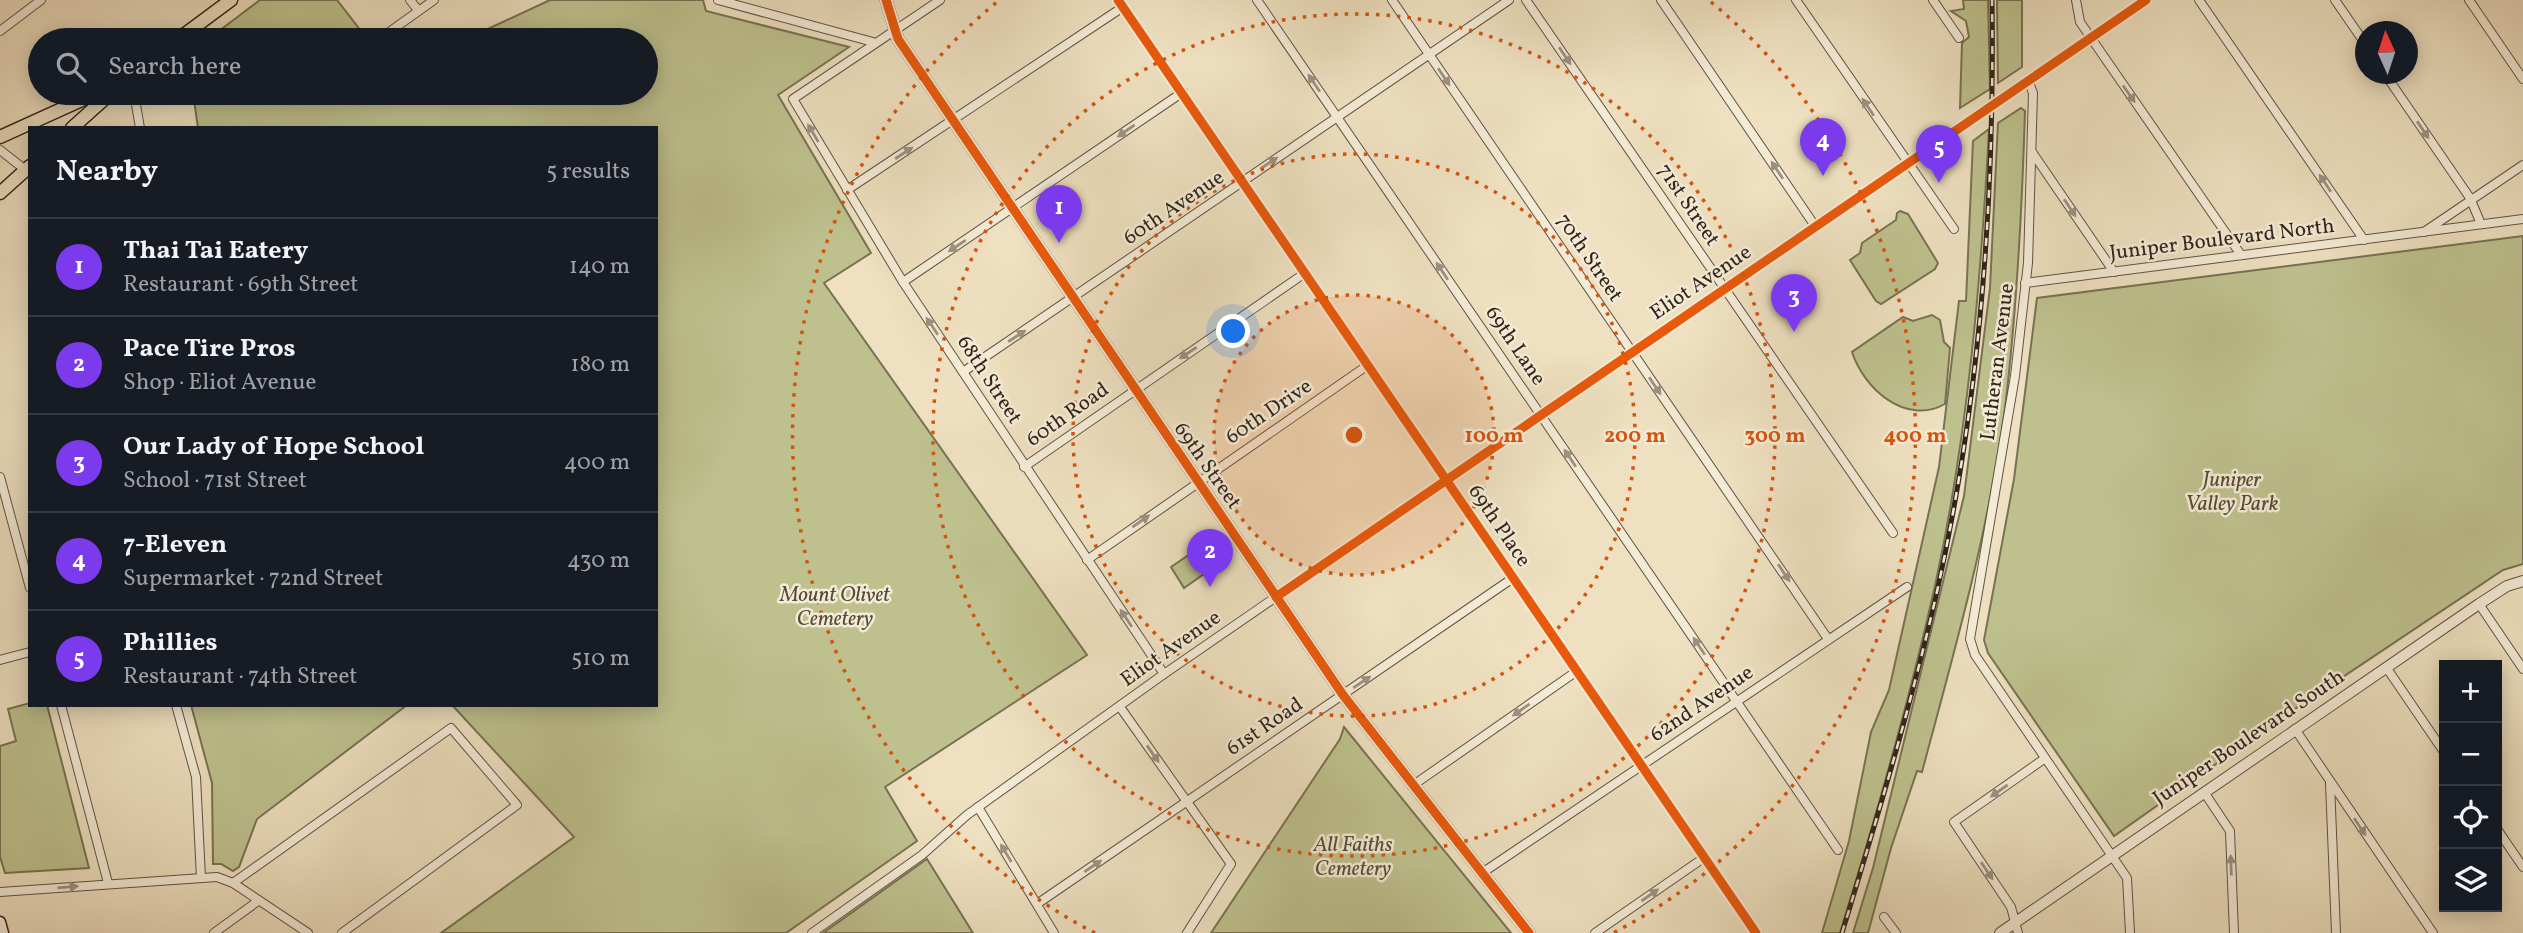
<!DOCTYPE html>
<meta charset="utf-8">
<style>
:root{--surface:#171b24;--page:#20242c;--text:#f1f3f6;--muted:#9ea1a6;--line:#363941;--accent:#7c3aed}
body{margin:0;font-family:Vollkorn,serif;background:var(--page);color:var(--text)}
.controls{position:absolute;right:21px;bottom:21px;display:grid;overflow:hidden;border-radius:0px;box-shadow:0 4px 18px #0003}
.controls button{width:63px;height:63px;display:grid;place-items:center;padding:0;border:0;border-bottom:2px solid var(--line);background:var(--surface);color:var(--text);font:35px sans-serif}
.compass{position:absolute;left:2355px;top:21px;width:63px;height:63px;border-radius:50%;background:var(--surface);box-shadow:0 4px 18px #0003;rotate:357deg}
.you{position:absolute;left:1234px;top:332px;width:24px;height:24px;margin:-18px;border:5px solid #fff;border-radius:50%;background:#1a73e8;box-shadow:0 0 0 10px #1a73e833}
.badge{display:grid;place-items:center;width:46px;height:46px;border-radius:50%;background:var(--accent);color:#fff;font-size:23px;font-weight:700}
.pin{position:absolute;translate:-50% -58px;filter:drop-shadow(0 2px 4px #0008)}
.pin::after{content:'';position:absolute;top:37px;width:24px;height:21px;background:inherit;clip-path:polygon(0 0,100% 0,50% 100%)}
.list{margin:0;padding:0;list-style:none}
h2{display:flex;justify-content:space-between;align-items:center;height:91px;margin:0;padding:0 28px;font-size:30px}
h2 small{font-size:23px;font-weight:400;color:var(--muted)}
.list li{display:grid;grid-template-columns:46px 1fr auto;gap:21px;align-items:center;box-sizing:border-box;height:98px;padding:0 28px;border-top:2px solid var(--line)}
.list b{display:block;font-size:26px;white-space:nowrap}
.list p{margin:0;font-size:23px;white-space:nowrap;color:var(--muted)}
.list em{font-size:23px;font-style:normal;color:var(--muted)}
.icon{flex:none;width:38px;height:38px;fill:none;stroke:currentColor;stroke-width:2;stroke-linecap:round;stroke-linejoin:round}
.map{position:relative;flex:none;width:2523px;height:933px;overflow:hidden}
.search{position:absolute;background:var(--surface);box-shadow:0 4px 18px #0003;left:28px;top:28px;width:630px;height:77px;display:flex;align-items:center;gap:18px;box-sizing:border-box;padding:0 24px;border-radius:38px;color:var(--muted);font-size:26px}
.panel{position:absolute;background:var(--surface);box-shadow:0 4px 18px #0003;left:28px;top:126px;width:630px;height:581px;border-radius:0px}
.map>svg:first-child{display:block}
.green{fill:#bec18e;stroke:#787254;stroke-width:2}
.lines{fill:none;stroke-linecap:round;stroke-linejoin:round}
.minor-casing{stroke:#605344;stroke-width:10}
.tertiary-casing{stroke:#605344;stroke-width:12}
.secondary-casing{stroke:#31241a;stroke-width:13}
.primary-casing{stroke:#31241a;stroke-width:15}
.minor{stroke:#f4ebd6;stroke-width:8}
.tertiary{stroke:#f4ebd6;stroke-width:10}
.secondary{stroke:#f4ebd6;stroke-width:10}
.primary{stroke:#eee0c0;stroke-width:12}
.rail-casing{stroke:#31241a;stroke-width:5}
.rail{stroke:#f4ebd6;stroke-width:2.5;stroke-dasharray:8;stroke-linecap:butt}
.minor-bridge-casing{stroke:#605344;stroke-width:10;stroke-linecap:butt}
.minor-bridge{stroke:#f4ebd6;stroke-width:8}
.cycleway-casing{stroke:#f4ebd6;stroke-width:13}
.cycleway{stroke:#e8590c;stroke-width:9}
.oneway{fill:#9c9181}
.ring{fill:none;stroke:#d6540d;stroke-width:3.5;stroke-dasharray:3.5 7}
.labels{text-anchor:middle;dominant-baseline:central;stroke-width:5;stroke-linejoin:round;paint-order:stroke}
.street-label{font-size:21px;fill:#31241a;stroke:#f4ebd6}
.park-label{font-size:21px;font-style:italic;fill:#544b37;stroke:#f4ebd6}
.centre{fill:#d6540d;stroke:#f4ebd6;stroke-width:3.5}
.ring-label{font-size:21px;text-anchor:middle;font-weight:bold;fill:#d6540d;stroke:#f4ebd6;stroke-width:5;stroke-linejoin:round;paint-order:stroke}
</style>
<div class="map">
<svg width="2523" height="933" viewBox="0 0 2523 933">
<rect width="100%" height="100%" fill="#eee0c0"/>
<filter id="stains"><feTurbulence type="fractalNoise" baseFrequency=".00286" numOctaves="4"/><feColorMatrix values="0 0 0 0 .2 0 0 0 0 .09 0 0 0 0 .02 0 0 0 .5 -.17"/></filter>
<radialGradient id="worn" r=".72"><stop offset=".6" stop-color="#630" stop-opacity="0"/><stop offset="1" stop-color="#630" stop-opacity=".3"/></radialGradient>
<g class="green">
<path d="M260,0H337L368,40H207Z"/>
<path d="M550,0H703L706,11L849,47L778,95L871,253L824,283L1087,655L885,787L917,841L786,933H441L574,837L452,705H656V128H198L193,93H646V40H464Z"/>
<path d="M1963,0H1988L1990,89L1960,108L1962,43L1969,37L1966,21L1951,11L1964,9Z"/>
<path d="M1997,0H2022V67L1998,83Z"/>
<path d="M2021,108L2025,111C2022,210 2017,309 2005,408C1989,531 1954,652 1922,772L1917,771L1891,848L1868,933H1853L1873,868L1964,496L1990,288L1998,123Z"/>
<path d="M1989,129C1981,280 1968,433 1936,581C1910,699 1876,817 1840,933H1822L1849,841L1871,732L1889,690L1939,467L1959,301H1966L1973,141Z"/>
<path d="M1900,211L1908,214L1938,263L1935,269L1881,304L1876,301L1850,260L1860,253L1862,243L1896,220L1897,213Z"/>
<path d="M2523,236V564L2503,570L2277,721L2114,836L1988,653L1984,640L2014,479L2037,298Z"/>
<path d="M1932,315L1940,320L1944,342L1950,348L1945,404C1906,426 1864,389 1852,352L1903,317L1913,321Z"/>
<path d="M1215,537L1228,557L1184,588L1171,567Z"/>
<path d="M30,703L47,705L89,868L5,873L0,857V746L16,741L8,709Z"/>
<path d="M191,705H407L257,819L239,867L233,871L221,864H213L212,783Z"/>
<path d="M1344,727L1511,933H1211L1340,739Z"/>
<path d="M927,859L973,933H823Z"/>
</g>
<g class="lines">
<g class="minor-casing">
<g id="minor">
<path d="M410,0L418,10"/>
<path d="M718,0L873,42"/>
<path d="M940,0L793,99L903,282L1164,674"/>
<path d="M1118,0L1756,933"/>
<path d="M1257,0L1838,850"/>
<path d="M1392,0L1828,639"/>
<path d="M1526,0L1893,533"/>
<path d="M1661,0L1815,226"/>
<path d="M1796,0L1954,229"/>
<path d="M1933,0L1959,38"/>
<path d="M2076,0L2080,22L2241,255"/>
<path d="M2199,0L2364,240"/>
<path d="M2335,0L2366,45"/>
<path d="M2469,0L2523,79"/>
<path d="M0,31L41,0"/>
<path d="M378,40L434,0"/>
<path d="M2385,74L2470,198L2481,224"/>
<path d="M2028,80L2033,93L2028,263L2015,376L1970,639L1975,655L2127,878L2130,933"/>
<path d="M134,93L140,128"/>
<path d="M2004,97L2146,0"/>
<path d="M0,150L28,172"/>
<path d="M2032,152L2114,272"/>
<path d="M847,190L1123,7"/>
<path d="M2424,232L2523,165"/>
<path d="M903,282L1183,92"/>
<path d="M2025,283L2523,219"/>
<path d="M963,372L1509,0"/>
<path d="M1024,467L1305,273"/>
<path d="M0,477L30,588"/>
<path d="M1087,560L1368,365"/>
<path d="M2479,604L2523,669"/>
<path d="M0,660L30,652"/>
<path d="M2386,667L2444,752"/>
<path d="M61,705L108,883"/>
<path d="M176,705L196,777L201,878"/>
<path d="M1120,707L1231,864L1187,933"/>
<path d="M2295,729L2433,933"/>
<path d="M2330,783L2336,933"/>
<path d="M1412,786L1577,671"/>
<path d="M2204,792L2230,831L2234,933"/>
<path d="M978,807L1054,933"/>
<path d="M2497,829L2523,867"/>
<path d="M1482,873L1907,587"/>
<path d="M233,883L451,728L517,805L342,933"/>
<path d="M0,892L217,877L233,883L308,933"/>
<path d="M1037,904L1513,578"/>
<path d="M1884,917L1896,933"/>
<path d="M214,933L258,901"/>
<path d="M812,933L922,855L967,815L1164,674L1987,108"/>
<path d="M1595,933L1705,857"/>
<path d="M2018,933L2011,907L1954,822L2044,759"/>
</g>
</g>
<g class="tertiary-casing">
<path id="tertiary" d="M2000,933L2479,604L2507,586L2523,581"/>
</g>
<g class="secondary-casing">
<g id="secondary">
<path d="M886,0L898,39L1343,695L1529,933"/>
<path d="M0,922L3,933"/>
</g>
</g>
<g class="primary-casing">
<g id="primary">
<path d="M177,40L231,0"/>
<path d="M72,128L111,93"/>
<path d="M0,137L97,93"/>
<path d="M0,193L30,166"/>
</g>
</g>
<use href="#minor" class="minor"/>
<use href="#tertiary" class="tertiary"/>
<use href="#secondary" class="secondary"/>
<use href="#primary" class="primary"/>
<g class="rail-casing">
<path id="rail" d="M1842,933C1876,822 1910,709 1936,596C1980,401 1995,199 1992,0"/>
</g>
<use href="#rail" class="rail"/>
<g class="minor-bridge-casing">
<path id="minor-bridge" d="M1987,108L2004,97"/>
</g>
<use href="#minor-bridge" class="minor-bridge"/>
<g class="cycleway-casing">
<g id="cycleway">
<path d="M886,0L898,39L1343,695L1529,933"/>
<path d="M1118,0L1756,933"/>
<path d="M1276,597L2146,0"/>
</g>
</g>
<use href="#cycleway" class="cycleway"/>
</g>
<defs><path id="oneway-solid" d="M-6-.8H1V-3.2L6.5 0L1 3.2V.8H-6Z" transform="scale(1.75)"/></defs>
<g class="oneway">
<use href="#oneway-solid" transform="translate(1565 56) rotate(56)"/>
<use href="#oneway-solid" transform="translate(1444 77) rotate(56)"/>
<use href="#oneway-solid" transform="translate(1314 83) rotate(-124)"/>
<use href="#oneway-solid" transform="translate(2129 94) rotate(55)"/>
<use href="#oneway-solid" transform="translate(1868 107) rotate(-124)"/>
<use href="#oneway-solid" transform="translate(2423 130) rotate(56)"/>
<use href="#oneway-solid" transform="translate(1126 131) rotate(145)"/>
<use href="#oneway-solid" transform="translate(813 133) rotate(-121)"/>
<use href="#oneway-solid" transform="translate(904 153) rotate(-33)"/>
<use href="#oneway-solid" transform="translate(1269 163) rotate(-34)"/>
<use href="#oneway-solid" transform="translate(1777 170) rotate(-124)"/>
<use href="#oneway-solid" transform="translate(2325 183) rotate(-124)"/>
<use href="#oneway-solid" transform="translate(2070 208) rotate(56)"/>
<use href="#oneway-solid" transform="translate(957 246) rotate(146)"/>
<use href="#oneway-solid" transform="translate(1442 271) rotate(-124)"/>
<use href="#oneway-solid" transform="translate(932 326) rotate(-124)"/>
<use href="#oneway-solid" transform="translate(1017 336) rotate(-33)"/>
<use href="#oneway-solid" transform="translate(1188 353) rotate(146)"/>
<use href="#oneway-solid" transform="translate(1655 386) rotate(56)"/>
<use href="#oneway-solid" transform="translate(1570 458) rotate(-124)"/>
<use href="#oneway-solid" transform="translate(1141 521) rotate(-35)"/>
<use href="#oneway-solid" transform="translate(1784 573) rotate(56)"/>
<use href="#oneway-solid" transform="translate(1126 618) rotate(-124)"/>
<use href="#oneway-solid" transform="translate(1699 646) rotate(-124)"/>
<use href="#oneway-solid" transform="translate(1362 682) rotate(-34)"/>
<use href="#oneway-solid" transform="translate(1521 710) rotate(145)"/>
<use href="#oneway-solid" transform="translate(1153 754) rotate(55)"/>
<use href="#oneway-solid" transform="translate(1999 791) rotate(145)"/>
<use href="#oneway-solid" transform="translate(2360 827) rotate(56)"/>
<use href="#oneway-solid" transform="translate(1006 853) rotate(-121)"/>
<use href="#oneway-solid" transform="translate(2231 865) rotate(-92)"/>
<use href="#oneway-solid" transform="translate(1093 866) rotate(-34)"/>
<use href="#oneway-solid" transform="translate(1987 871) rotate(56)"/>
<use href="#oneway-solid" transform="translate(68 887) rotate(-5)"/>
<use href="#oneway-solid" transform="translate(1650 895) rotate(-35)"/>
</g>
<circle cx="1354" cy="435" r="140" fill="#d6540d" fill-opacity=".12"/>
<g class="ring">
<circle cx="1354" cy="435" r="140"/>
<circle cx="1354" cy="435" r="281"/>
<circle cx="1354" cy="435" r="421"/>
<path d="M1095 933A561 561 0 0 1 997 2M1711 2A561 561 0 0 1 1613 933"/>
</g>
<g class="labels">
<g class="street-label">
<text transform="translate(1688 205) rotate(56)">71st Street</text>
<text transform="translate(1174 208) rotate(-34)">60th Avenue</text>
<text transform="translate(2222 240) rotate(-7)">Juniper Boulevard North</text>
<text transform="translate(1589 258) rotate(56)">70th Street</text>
<text transform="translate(1701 283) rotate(-34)">Eliot Avenue</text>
<text transform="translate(1515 346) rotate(56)">69th Lane</text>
<text transform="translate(1998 362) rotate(-83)">Lutheran Avenue</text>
<text transform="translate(989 380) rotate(57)">68th Street</text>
<text transform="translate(1269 412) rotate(-34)">60th Drive</text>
<text transform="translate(1068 415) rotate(-35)">60th Road</text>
<text transform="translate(1207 466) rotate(55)">69th Street</text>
<text transform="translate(1499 526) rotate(56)">69th Place</text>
<text transform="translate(1171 649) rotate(-35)">Eliot Avenue</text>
<text transform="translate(1702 704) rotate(-34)">62nd Avenue</text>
<text transform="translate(1265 727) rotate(-34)">61st Road</text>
<text transform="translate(2249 738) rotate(-34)">Juniper Boulevard South</text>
</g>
<g class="park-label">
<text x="2232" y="480">Juniper<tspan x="2232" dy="24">Valley Park</tspan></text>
<text x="835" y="595">Mount Olivet<tspan x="835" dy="24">Cemetery</tspan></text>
<text x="1353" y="845">All Faiths<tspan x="1353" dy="24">Cemetery</tspan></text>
</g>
</g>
<circle cx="1354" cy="435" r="10" class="centre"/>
<g class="ring-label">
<text x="1494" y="442">100 m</text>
<text x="1635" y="442">200 m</text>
<text x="1775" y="442">300 m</text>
<text x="1915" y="442">400 m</text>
</g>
<rect width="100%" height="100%" filter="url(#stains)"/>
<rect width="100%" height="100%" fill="url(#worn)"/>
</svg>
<div class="controls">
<button>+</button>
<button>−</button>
<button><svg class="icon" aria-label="locate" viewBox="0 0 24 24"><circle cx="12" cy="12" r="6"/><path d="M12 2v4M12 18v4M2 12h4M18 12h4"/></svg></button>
<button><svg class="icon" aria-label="layers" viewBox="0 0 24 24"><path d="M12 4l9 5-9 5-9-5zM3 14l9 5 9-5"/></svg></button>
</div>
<svg class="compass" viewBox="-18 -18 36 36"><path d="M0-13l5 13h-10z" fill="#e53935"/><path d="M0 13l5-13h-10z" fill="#9ea1a6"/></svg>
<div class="you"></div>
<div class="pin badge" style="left:1059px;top:243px">1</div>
<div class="pin badge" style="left:1210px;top:587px">2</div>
<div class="pin badge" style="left:1794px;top:332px">3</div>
<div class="pin badge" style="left:1823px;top:176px">4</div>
<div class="pin badge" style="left:1939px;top:183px">5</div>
<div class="search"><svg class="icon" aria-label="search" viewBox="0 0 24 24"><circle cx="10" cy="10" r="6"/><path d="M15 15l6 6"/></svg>Search here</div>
<section class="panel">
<h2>Nearby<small>5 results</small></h2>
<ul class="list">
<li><span class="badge">1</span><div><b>Thai Tai Eatery</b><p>Restaurant · 69th Street</p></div><em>140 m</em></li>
<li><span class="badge">2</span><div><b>Pace Tire Pros</b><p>Shop · Eliot Avenue</p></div><em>180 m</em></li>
<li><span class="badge">3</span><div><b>Our Lady of Hope School</b><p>School · 71st Street</p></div><em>400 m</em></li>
<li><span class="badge">4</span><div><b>7-Eleven</b><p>Supermarket · 72nd Street</p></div><em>430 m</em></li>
<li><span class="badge">5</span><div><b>Phillies</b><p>Restaurant · 74th Street</p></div><em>510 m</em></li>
</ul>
</section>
</div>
